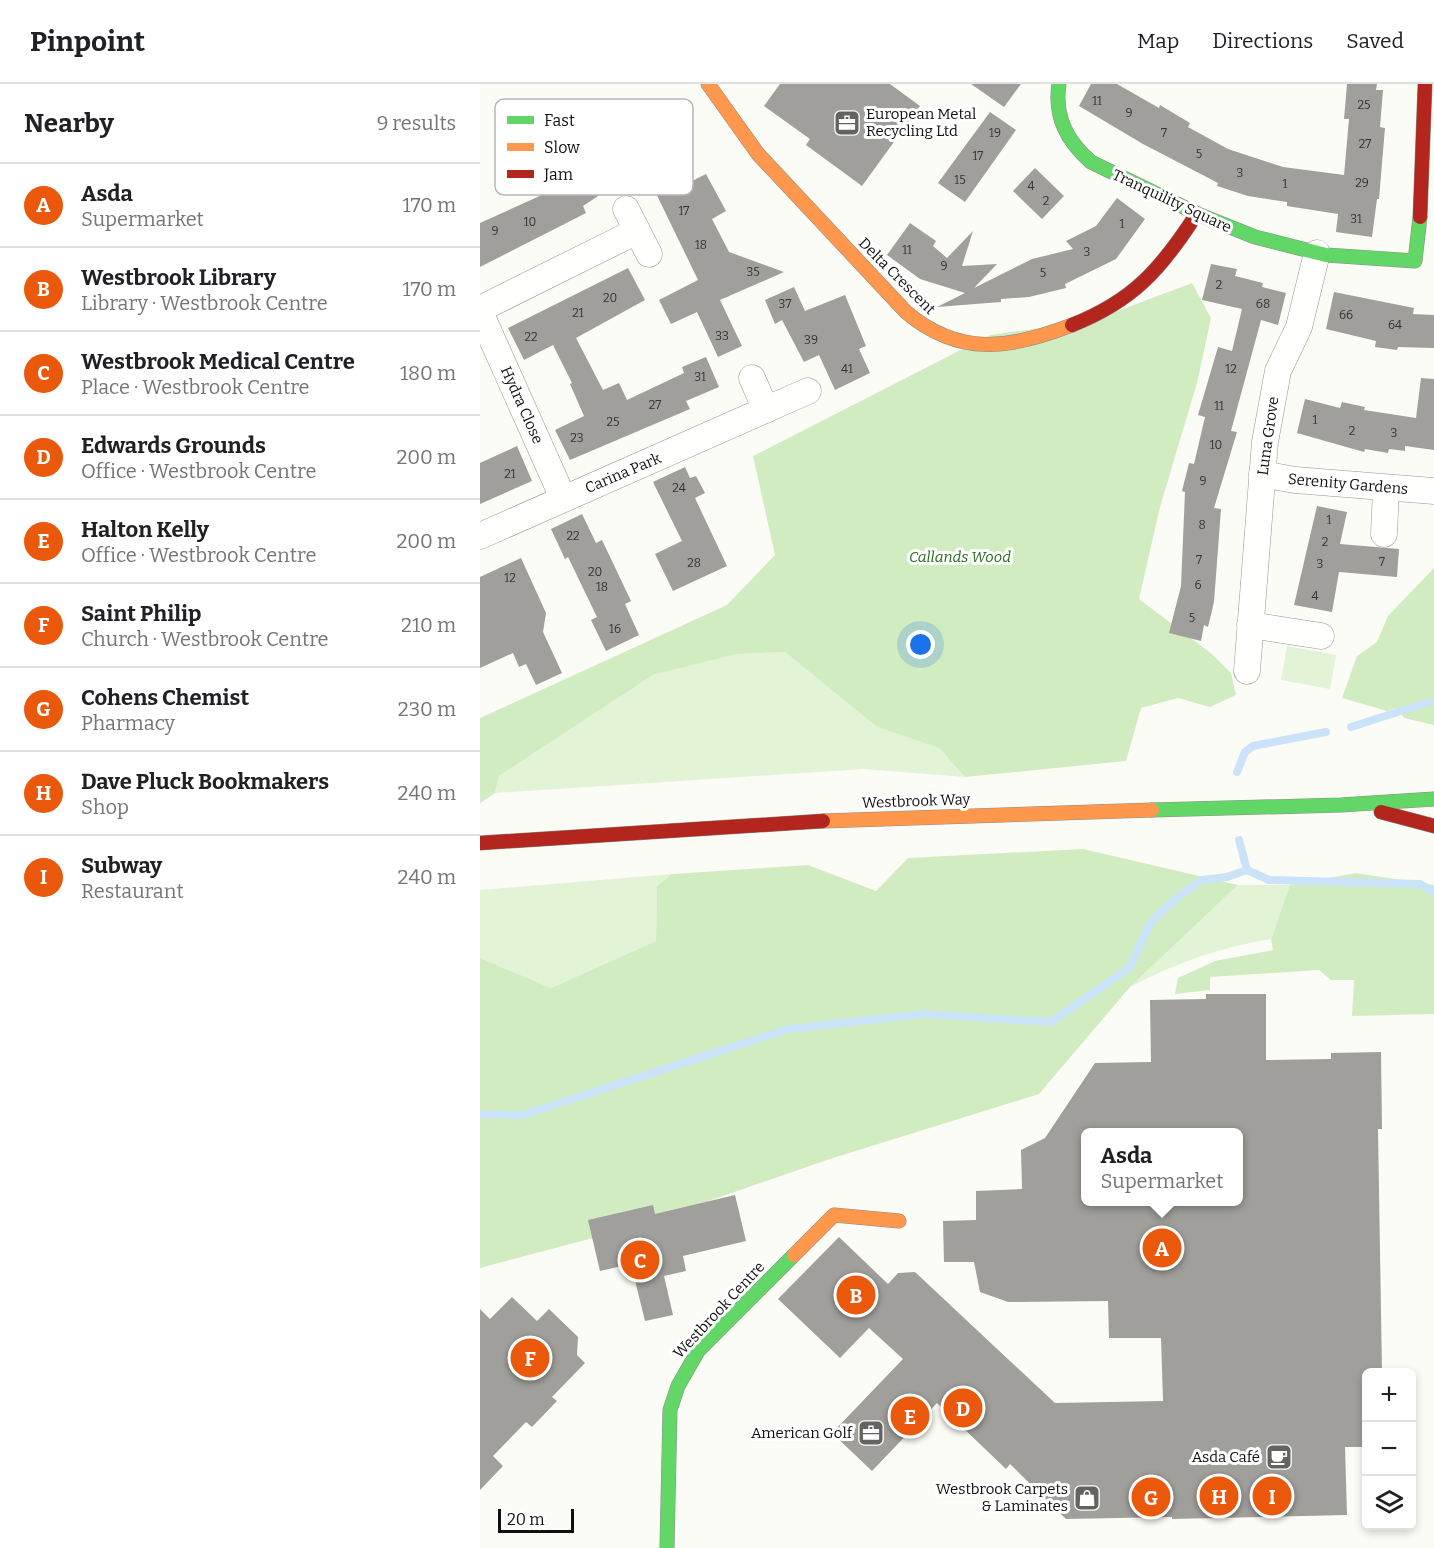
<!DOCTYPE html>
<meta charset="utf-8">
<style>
:root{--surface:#fff;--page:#f2f2f2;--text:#202124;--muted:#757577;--line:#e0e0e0;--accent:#ea580c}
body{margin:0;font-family:Bitter,serif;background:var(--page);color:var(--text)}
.controls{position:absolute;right:18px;bottom:18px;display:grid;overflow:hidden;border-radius:9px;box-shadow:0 3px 9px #0003}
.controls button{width:54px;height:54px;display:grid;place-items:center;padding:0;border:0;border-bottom:2px solid var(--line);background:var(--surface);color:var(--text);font:30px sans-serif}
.scale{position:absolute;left:18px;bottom:15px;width:76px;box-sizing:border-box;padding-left:6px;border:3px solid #101010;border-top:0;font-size:16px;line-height:21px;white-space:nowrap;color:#101010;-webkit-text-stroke:4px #fff;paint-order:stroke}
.you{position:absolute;left:441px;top:561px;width:21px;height:21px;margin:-15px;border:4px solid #fff;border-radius:50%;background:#1a73e8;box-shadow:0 0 0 9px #1a73e833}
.badge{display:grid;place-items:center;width:39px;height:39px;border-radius:50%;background:var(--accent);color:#fff;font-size:20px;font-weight:700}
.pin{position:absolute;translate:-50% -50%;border:3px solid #fff;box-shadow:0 2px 6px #0006}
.popup{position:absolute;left:601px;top:1044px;width:162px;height:78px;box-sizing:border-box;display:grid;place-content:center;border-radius:9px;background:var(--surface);filter:drop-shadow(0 2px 4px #0005);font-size:20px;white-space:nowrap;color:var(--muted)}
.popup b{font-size:22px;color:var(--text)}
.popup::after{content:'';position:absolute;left:50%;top:100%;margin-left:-12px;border:12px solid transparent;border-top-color:var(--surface)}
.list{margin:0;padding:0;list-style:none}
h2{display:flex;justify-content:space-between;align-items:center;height:78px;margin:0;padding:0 24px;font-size:26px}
h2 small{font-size:20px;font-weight:400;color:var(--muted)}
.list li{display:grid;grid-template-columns:39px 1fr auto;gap:18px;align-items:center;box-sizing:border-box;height:84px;padding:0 24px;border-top:2px solid var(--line)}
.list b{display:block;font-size:22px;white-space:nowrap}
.list p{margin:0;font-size:20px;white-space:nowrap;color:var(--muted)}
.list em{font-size:20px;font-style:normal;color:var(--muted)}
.icon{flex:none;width:33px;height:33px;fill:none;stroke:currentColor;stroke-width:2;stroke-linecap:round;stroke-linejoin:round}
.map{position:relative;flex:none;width:954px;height:1464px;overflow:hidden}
header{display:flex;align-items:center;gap:36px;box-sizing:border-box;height:84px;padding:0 30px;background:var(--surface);border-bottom:2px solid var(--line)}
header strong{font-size:28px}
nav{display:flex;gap:33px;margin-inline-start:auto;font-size:21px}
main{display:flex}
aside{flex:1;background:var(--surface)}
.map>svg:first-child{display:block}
.green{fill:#e3f3d5}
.forest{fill:#d2ecc2}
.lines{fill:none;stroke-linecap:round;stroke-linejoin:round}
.stream{stroke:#cae3f8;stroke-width:8}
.building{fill:#a09f9b;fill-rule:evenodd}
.street-casing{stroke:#969694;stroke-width:27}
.fast-casing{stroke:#8d8d8a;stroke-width:15}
.slow-casing{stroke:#8d8d8a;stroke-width:15}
.jam-casing{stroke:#8d8d8a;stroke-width:15}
.street{stroke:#fffffe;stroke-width:26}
.fast{stroke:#63d668;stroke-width:14}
.slow{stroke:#ff974d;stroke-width:14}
.jam{stroke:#b3261e;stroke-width:14}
.labels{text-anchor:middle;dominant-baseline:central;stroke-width:6;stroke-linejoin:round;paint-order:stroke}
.number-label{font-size:12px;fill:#343433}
.poi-label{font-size:15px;fill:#101010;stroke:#fff;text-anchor:end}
.street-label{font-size:15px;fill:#101010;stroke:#fff}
.park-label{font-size:15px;font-style:italic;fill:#246c1c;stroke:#fff}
.key{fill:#fff;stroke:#b7b7b7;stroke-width:1.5}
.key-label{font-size:16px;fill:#101010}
</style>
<header>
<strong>Pinpoint</strong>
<nav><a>Map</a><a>Directions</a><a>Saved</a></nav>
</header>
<main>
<aside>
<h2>Nearby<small>9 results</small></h2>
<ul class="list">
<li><span class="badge">A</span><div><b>Asda</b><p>Supermarket</p></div><em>170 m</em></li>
<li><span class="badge">B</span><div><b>Westbrook Library</b><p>Library · Westbrook Centre</p></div><em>170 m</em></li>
<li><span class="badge">C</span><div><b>Westbrook Medical Centre</b><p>Place · Westbrook Centre</p></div><em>180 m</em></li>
<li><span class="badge">D</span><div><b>Edwards Grounds</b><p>Office · Westbrook Centre</p></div><em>200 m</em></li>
<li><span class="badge">E</span><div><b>Halton Kelly</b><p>Office · Westbrook Centre</p></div><em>200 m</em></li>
<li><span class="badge">F</span><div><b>Saint Philip</b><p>Church · Westbrook Centre</p></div><em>210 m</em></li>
<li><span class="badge">G</span><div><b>Cohens Chemist</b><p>Pharmacy</p></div><em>230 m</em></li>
<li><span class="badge">H</span><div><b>Dave Pluck Bookmakers</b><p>Shop</p></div><em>240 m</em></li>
<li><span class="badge">I</span><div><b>Subway</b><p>Restaurant</p></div><em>240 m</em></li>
</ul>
</aside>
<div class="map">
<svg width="954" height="1464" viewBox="0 0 954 1464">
<rect width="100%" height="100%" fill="#fcfcf6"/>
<g class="green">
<path d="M807,562L856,571L850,605L801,596Z"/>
<path d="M305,568L397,643L459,664L485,693L384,685L15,709L19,692L173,591L257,570Z"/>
<path d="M192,790L177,802L176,857L71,904L0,874V806Z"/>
<path d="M758,801H810L791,855C741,863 695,879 650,903Z"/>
</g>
<g class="forest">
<path d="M712,199L731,234L717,299L680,423L659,515L732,570L751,589L756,611L730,623L698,614L661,624L646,677L485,693L459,664L397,643L305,568L257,570L173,591L19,692L15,709L0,719V634L247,521L295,471L273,372L510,251L611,237Z"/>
<path d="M954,484V641L924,634L917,624L907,627L862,614L877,572L897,558L908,532Z"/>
<path d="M603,765L758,801L650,903L559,1010L350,1075L147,1145L0,1184V874L71,904L176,857L177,802L192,790L328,781L396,807L428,774Z"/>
<path d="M876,789L954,801V930L872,932L874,896H851L839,886L730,893V906L695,910L698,894L735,877L793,866L791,855L810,801Z"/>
</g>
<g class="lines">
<g class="stream">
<path d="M871,643L949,618"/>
<path d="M757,688L765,668L773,662L846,648"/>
<path d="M759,756L767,786"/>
<path d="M0,1030L43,1031L308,945L443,930L571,938L649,884L671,838L695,815L722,796L747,793L767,786L789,796L940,800L954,808"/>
</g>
</g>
<g class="building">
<path d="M300,0H410L440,22L382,102L326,61L330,55L284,22Z"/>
<path d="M491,0H541L524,23Z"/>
<path d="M611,0H637L679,24L680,21L710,39L708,43L748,65L803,83L864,91L869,35H864L867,0H897L896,6H903L900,43L905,44L899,115H897L892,153L856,148L858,130L807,122V118L768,112L737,102L738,99L663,60L599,22Z"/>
<path d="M145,26L180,46L163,77L127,57Z"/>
<path d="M510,28L536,46L485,118L458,99Z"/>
<path d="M112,76L127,106L103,122L106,129L0,183V139L62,111L59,106Z"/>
<path d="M202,84L210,98L226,90L246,127L232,135L249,168L304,188L240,216L262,262L238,273L217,228L191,240L179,216L218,196L171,99Z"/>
<path d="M555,84L584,112L562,135L533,107Z"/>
<path d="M637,114L665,135L636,175L585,200L586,204L549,213L521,215V218L457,223L485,209L440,195L407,171L430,139L456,157L453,162L467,174L493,147L482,182L517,180L494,204L552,175L593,165L586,157L616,142Z"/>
<path d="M731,180L757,185L755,192L783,199L782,203L806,209L798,241L781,236L751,347L757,348L734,424L741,425L734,518L728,543L724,541L721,557L689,549L701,502L705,408L702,407L709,379L714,380L725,333L718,331L738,263L752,267L762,225L722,216Z"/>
<path d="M148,184L165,216L96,254L123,306L139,299L147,316L204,289L202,283L226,273L239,303L206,317L210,325L90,376L75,346L104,332L90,300L92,299L73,261L44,276L28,244Z"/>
<path d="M314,203L325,227L365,211L386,262L379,265L390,289L355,306L339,271L324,278L302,236L295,240L285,216Z"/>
<path d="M854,208L934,224L933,230L954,231V264L918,263L917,266L895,263L896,257L846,245Z"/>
<path d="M941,294L954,295V366L925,362V367L909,365L908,369L885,365L884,368L817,349L825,315L860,324L862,318L885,323L884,326L936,334Z"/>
<path d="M37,362L52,397L0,420V379Z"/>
<path d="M205,383L210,394L216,392L225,409L215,414L247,482L193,507L175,470L202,457L173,398Z"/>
<path d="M837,422L867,428L860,460L919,465L917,493L859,488L852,528L814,521Z"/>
<path d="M102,430L116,459L122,456L151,517L145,520L159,551L126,567L111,536L117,533L88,473L85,475L71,445Z"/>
<path d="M41,474L66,529L63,548L82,589L56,601L46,580L39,583L33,569L0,584V493Z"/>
<path d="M726,910H786V976L851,975V969L901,968L902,1045H898L902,1288H886V1363H865L867,1431L692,1435V1433L586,1435L530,1380L526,1385L457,1319L392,1387L352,1349L423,1275L389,1244L360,1274L298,1215L359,1153L408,1200L418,1189L435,1188L575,1319L683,1317L681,1254H629L628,1217L528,1218L500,1208L494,1178H464L463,1137L496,1136V1107L542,1105L541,1066L565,1054L615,979L671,978L670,916L726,915ZM606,1048H759V1118H606Z"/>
<path d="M255,1111L266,1157L203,1172L206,1187L184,1192L193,1231L165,1237L151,1180L120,1187L108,1136L173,1121L175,1130Z"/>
<path d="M32,1213L57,1237L69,1225L98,1253L97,1271L105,1279L72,1313L77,1317L52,1343L46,1338L13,1372L23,1382L0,1406V1225L10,1235Z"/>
</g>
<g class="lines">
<g class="street-casing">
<g id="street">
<path d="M146,125L169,170"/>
<path d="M0,225L157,147"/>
<path d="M0,228L83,414"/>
<path d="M272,294L286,326"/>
<path d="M782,390L815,396L954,407"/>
<path d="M904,450L906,404"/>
<path d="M0,452L328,307"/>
<path d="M770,541L841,552"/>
<path d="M767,587L785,358L798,287L819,243L837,169"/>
</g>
</g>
<g class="fast-casing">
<g id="fast">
<path d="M579,0C574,33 587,57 611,78L720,131L775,153L846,171L935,177L940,133"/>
<path d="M672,726L861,721L954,715"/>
<path d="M187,1464L190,1326L198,1302L218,1267L314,1171"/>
</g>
</g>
<g class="slow-casing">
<g id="slow">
<path d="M228,0L278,70L426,228C479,273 530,265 592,241"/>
<path d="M343,737L672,726"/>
<path d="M314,1171L354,1131L419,1137"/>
</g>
</g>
<g class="jam-casing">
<g id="jam">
<path d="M940,133L945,0"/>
<path d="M592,241C653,217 681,185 716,131"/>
<path d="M901,728L954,742"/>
<path d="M0,759L343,737"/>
</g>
</g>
<use href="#street" class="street"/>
<use href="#fast" class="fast"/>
<use href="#slow" class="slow"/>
<use href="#jam" class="jam"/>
</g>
<defs>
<g id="office-square" transform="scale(1.35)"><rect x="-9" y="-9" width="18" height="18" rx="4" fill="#636360" stroke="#fff"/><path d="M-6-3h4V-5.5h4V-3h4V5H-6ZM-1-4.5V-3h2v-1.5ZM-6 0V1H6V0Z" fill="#fff"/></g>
<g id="cafe-square" transform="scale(1.35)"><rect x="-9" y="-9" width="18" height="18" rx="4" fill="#636360" stroke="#fff"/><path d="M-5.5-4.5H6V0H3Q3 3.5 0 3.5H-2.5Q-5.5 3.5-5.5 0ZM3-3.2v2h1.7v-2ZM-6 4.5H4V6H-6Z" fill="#fff"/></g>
<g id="shop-square" transform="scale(1.35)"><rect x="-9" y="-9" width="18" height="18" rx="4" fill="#636360" stroke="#fff"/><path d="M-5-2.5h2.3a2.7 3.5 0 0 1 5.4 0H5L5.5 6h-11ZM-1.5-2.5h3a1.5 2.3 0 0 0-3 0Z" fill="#fff"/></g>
</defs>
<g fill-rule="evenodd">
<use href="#office-square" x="367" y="39"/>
<use href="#office-square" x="391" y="1349"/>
<use href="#cafe-square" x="799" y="1373"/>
<use href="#shop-square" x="607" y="1414"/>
</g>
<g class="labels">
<g class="number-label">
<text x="617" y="17">11</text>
<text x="884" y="21">25</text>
<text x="649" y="29">9</text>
<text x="515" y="49">19</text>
<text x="684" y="49">7</text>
<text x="885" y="60">27</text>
<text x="719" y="70">5</text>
<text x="498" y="72">17</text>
<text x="760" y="89">3</text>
<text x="480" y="96">15</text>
<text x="882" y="99">29</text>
<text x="805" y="100">1</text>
<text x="551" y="102">4</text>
<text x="566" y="117">2</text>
<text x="204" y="127">17</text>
<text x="876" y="135">31</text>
<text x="50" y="138">10</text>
<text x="642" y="140">1</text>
<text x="15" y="147">9</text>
<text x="221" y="161">18</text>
<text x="427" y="166">11</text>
<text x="607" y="168">3</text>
<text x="464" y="182">9</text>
<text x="273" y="188">35</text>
<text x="563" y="189">5</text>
<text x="739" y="201">2</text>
<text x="130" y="214">20</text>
<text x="305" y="220">37</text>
<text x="783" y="220">68</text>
<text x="98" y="229">21</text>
<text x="866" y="231">66</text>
<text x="915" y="241">64</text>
<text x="242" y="252">33</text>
<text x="51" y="253">22</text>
<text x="331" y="256">39</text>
<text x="367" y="285">41</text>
<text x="751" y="285">12</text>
<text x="220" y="293">31</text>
<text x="175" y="321">27</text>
<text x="739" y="322">11</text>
<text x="835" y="336">1</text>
<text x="133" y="338">25</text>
<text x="872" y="347">2</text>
<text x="914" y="349">3</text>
<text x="97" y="354">23</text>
<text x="736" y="361">10</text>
<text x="30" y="390">21</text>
<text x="723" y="397">9</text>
<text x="199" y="404">24</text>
<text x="849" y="436">1</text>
<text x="722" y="441">8</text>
<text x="93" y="452">22</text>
<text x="845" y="458">2</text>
<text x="719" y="476">7</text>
<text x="902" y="478">7</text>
<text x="214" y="479">28</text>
<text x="840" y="480">3</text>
<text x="115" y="488">20</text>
<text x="30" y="494">12</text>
<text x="718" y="501">6</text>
<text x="122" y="503">18</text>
<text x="835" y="512">4</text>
<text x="712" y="534">5</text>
<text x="135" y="545">16</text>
</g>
<g class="poi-label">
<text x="386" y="30" text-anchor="start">European Metal<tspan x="386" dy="17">Recycling Ltd</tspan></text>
<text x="372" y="1349">American Golf</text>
<text x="780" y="1373">Asda Café</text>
<text x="588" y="1405">Westbrook Carpets<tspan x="588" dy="17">&amp; Laminates</tspan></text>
</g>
<g class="street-label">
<text transform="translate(692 117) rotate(25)">Tranquility Square</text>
<text transform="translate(417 192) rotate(45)">Delta Crescent</text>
<text transform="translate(42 321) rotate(66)">Hydra Close</text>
<text transform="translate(788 352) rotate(-82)">Luna Grove</text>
<text transform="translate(143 389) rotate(-23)">Carina Park</text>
<text transform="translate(868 400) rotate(5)">Serenity Gardens</text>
<text transform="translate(436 717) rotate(-2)">Westbrook Way</text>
<text transform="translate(239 1226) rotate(-47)">Westbrook Centre</text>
</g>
<g class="park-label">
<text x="480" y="473">Callands Wood</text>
</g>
</g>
<rect x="15" y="15" width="198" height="96" rx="9" class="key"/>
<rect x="27" y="32" width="27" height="8" fill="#63d668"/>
<rect x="27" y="59" width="27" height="8" fill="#ff974d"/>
<rect x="27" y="86" width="27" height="8" fill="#b3261e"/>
<g class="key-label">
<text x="64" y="42">Fast</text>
<text x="64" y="69">Slow</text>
<text x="64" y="96">Jam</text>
</g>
</svg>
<div class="controls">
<button>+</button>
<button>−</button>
<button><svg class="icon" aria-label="layers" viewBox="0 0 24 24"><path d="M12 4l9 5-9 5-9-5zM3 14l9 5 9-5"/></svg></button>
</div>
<div class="scale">20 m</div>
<div class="you"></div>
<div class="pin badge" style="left:682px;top:1164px">A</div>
<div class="popup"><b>Asda</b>Supermarket</div>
<div class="pin badge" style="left:376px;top:1211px">B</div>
<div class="pin badge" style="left:160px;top:1176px">C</div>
<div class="pin badge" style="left:483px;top:1324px">D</div>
<div class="pin badge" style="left:430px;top:1332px">E</div>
<div class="pin badge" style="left:50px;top:1274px">F</div>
<div class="pin badge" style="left:671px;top:1413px">G</div>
<div class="pin badge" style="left:739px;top:1412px">H</div>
<div class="pin badge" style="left:792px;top:1412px">I</div>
</div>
</main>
